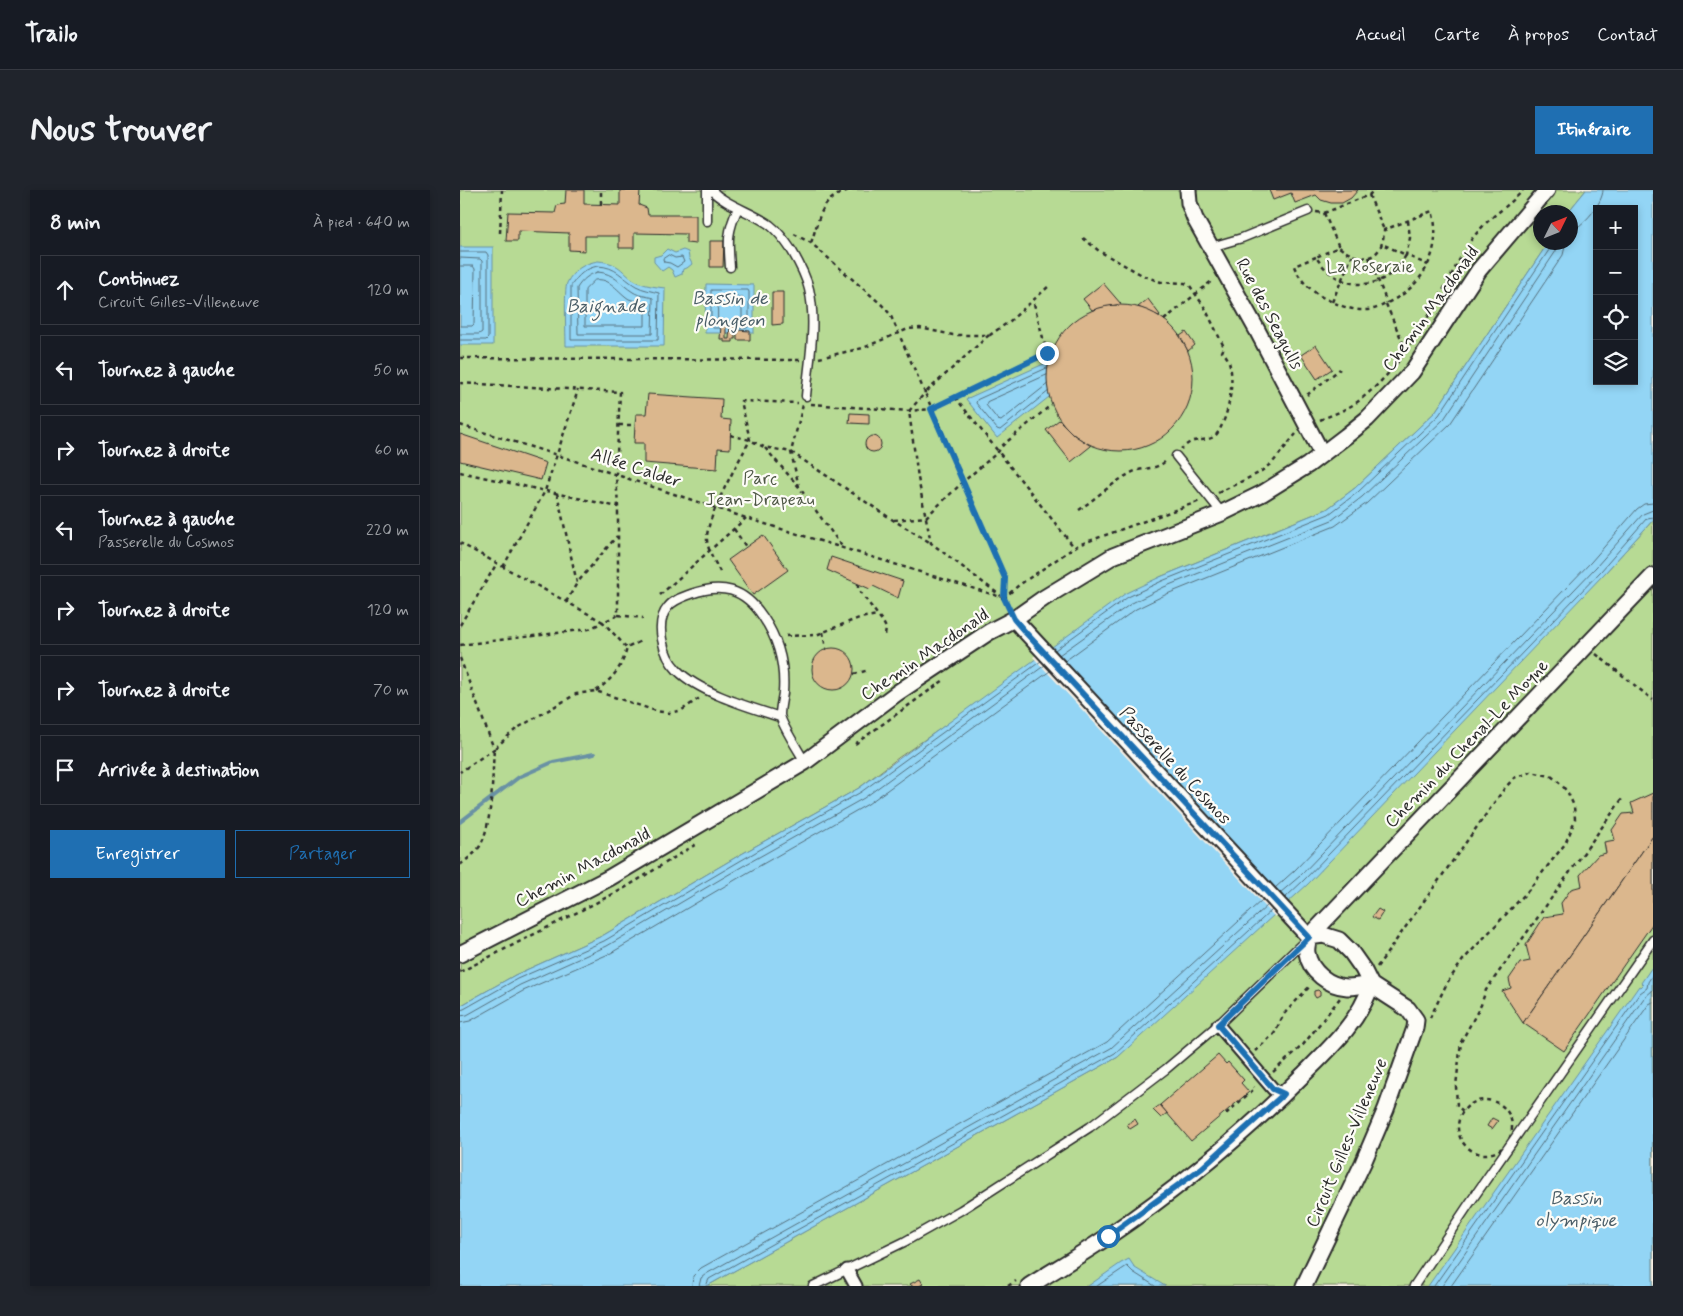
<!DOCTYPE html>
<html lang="fr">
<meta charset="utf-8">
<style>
:root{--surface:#171b24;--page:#20242c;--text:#f1f3f6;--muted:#9ea1a6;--line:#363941;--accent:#1f6fb2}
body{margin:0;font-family:Mynerve,sans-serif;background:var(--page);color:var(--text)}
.controls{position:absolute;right:15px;top:15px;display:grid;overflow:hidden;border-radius:0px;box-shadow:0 2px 8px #0003}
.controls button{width:45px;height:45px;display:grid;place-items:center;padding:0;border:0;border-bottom:1px solid var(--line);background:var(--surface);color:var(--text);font:25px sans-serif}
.compass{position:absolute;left:1073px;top:15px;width:45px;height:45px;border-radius:50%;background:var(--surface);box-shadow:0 2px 8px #0003;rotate:47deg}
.stop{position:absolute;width:15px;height:15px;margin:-11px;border:4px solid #1f6fb2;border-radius:50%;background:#fff}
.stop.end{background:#1f6fb2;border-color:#fff;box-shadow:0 1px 5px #0008}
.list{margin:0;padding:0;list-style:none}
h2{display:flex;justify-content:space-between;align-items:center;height:65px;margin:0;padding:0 20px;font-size:21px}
h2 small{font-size:16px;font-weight:400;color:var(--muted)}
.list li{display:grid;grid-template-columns:32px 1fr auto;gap:15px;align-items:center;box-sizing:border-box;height:70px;margin:0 10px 10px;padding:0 10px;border:1px solid var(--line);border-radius:0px}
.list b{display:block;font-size:19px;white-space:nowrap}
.list p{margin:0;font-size:16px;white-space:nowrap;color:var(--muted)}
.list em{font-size:16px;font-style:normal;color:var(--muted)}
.actions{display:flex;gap:10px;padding:15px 20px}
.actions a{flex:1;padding:11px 0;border:1px solid var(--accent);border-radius:0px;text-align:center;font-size:18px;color:var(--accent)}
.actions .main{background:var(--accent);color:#fff}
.icon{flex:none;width:28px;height:28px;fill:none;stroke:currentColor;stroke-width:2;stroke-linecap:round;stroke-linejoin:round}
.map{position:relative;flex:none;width:1193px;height:1096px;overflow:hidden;border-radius:0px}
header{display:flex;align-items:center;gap:30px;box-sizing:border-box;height:70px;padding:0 25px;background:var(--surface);border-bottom:1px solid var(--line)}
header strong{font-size:24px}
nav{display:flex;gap:28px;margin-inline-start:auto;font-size:18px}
.intro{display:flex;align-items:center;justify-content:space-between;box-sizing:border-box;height:120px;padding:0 30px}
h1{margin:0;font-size:35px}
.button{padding:12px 22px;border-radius:0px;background:var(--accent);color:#fff;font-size:18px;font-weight:700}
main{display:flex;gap:30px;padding:0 30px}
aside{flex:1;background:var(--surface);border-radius:0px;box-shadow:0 2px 8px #0003}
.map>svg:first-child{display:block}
.green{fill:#b7da94;stroke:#718260}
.water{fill:#93d5f5;stroke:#6991a4;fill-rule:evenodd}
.pier{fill:#f6eee2}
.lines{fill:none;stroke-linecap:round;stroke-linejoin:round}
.shore{stroke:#556f7c;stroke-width:1}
.stream{stroke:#6991a4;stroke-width:4}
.building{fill:#dbb78d;stroke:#2b2b2b}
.service-casing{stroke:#2b2b2b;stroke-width:11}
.pedestrian-casing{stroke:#2b2b2b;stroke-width:15}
.minor-casing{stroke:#2b2b2b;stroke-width:19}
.path{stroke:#2b2b2b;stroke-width:2.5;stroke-dasharray:4 4;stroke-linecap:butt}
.service{stroke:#fdfcf7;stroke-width:8}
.pedestrian{stroke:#fdfcf7;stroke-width:11}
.minor{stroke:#fdfcf7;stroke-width:15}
.route{stroke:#1f6fb2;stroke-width:6}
.labels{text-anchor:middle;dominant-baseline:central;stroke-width:4.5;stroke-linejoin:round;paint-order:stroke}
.park-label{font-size:18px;fill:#4e5745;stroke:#fdfcf7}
.street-label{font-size:18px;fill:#2b2b2b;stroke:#fdfcf7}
.water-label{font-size:19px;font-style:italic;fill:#4a5e68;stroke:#fdfcf7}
</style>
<header>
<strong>Trailo</strong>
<nav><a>Accueil</a><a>Carte</a><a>À propos</a><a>Contact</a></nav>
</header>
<div class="intro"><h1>Nous trouver</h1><a class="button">Itinéraire</a></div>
<main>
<aside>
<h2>8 min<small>À pied · 640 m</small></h2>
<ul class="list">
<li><svg class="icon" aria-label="ahead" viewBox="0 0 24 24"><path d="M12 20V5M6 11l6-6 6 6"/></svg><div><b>Continuez</b><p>Circuit Gilles-Villeneuve</p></div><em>120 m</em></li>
<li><svg class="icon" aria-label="left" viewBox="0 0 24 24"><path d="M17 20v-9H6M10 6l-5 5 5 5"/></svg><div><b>Tournez à gauche</b></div><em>50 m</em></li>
<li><svg class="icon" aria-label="right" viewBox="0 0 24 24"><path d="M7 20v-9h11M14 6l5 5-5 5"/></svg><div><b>Tournez à droite</b></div><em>60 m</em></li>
<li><svg class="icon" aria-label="left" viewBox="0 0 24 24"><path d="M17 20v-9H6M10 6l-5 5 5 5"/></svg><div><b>Tournez à gauche</b><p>Passerelle du Cosmos</p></div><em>220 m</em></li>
<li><svg class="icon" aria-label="right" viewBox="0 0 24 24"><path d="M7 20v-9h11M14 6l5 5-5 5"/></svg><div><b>Tournez à droite</b></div><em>120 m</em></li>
<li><svg class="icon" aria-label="right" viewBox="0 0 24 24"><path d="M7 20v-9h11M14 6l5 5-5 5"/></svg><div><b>Tournez à droite</b></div><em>70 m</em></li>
<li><svg class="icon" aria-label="arrive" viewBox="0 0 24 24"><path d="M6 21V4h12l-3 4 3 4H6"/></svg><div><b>Arrivée à destination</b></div></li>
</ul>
<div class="actions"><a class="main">Enregistrer</a><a>Partager</a></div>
</aside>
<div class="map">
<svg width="1193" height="1096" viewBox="0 0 1193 1096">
<rect width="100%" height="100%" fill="#f6eee2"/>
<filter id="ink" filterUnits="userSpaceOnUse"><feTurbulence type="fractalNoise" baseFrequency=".02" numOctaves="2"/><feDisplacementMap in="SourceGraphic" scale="10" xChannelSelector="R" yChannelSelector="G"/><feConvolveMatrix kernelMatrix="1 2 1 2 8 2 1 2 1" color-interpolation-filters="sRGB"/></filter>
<g filter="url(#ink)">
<g class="green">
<path d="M0,0H1126L1108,22H1080V52L1088,53L975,222L895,298L867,319L700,387L438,568L399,598L278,666L142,746L55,785L0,816Z"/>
<path d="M1193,330V1096H247L658,867L1144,384Z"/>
</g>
<g class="water">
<path d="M1126,0H1193V330L1144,384L848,694L658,867L247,1096H0V816L55,785L142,746L278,666L399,598L666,403L700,387L867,319L895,298L975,222L1088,53L1110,52V22H1108ZM1137,19H1174V191H1137Z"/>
<rect x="0" y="57" width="33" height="98"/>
<path d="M207,59L215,63L223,60L228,62L229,68L232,74L227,78L223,79L222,84L215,87L212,80L208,77L202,81L194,72V67L201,65Z"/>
<path d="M138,71C164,73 161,85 180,93C188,96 197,97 205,98L204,156H106C106,144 104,101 107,93C113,80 125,73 138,71Z"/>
<path d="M246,94L294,95V143H245Z"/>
<path d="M608,163L622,181L537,248L506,209Z"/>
<path d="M1192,777L1193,1096H968L1179,796L1181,797L1183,795L1181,793Z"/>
<path d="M669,1069L675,1078L705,1096H628L661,1073Z"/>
</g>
<path class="pier" d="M589,456L829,714L815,727L573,467Z"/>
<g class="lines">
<g class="shore">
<path d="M1110,41C1123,37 1143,13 1143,0"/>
<path d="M0,62H26L28,65V148L26,150H0"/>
<path d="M209,65L215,68L222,67L224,72L217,77L210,73L204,72L203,69Z"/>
<path d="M0,68L20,69L22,71V142L19,144H0"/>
<path d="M0,76H13L15,79L14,134L12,136H0"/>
<path d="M138,76C157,77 161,87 176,96C183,100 192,101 199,103L198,150H111V96C118,85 126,78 138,76Z"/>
<path d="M138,82C154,83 160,94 173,102C179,106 187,106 193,108L192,144H118L117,98C122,90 129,84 138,82Z"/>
<path d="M135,90C150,87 158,102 169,109C174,111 180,112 185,114V136H125V100Z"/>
<path d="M258,106L282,107V131H258Z"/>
<path d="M260,138H253L251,136V100H288L289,102V136L287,138H276"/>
<path d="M605,170C609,171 615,177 614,181L540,240L537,239L516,213L517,210Z"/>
<path d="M596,181L599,182V185L541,231L538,230L526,215L527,212Z"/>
<path d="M595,460L668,407L702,391L869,324L898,302L979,225L1091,57L1092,52"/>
<path d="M599,465L672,413L704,397L872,330L902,307L984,229L1096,61L1098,52"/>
<path d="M605,471L676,419L707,404L875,336L907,313L990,234L1103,65L1106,52"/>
<path d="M815,698L835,680L1131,372L1177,319L1184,314L1193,313"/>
<path d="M820,703L840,686L1136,377L1183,324L1193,320"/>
<path d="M825,708L844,690L1141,381L1187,328L1193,327"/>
<path d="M0,820L4,819L57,789L144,751L280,671L401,602L581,471"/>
<path d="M0,826L7,825L60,795L147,756L283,676L404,608L585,475"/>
<path d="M0,833L10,831L63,801L151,763L287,683L408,614L590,481"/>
<path d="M232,1096L233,1086L241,1078L647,852L802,710"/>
<path d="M239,1096L241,1088L246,1084L651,858L808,715"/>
<path d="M246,1096L249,1089L655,863L812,720"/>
<path d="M637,1096L667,1076L673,1082L695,1096"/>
<path d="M974,1096L1180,803L1187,798L1188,792L1193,784"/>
<path d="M982,1096L1184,808L1193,800"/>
<path d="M991,1096L1189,814L1193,812"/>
</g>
<path class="stream" d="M0,632L59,587L93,572L134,564"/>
</g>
<g class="building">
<path d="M106,0H124V14L160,15V0H180L179,15L187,18L188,25H236V54L226,53V44L174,43V58H159V46H125V61L109,60V43L58,41V51H46L48,22L95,23L97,15L105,14Z"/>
<path d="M809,0H898L891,8L882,13H871L861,10L856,5L835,13L831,3L813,10Z"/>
<path d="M250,51H264L263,77H250Z"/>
<path d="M643,93L661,114L632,120L623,109Z"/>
<path d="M312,102H323V134L312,135Z"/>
<path d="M688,109L700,125L699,126L678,117Z"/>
<circle cx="660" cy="188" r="73"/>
<path d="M261,135H266V149H269L270,135H275V149H273V152H264V149H260Z"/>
<path d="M277,140L290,141V150H277Z"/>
<path d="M726,142L735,155L728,161L720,146Z"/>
<path d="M856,155L872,179L857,189L841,165Z"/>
<path d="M188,204L262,209L261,229L271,230L270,259L258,258L257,279L184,273V253H174L175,235L176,224H186Z"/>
<path d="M390,223L409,224V234L389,233Z"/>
<path d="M599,230L614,245L631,256L611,272L586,240Z"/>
<path d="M0,244L86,273L81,290L0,271Z"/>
<circle cx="413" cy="254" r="8"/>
<path d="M303,345L328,380L293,405L268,370Z"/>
<path d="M371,367L443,391L438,408L413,396L410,399L367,380Z"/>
<circle cx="373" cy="479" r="21"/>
<path d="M1193,603V646L1063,833L1042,801L1051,798L1049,789L1060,773L1070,771L1066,755L1084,727L1103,724L1101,713L1111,699L1122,696L1120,685L1138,665L1146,663L1144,652L1155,650L1152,640L1163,624L1174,623L1171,613Z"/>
<path d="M1193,646V733L1104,861L1063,833Z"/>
<path d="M918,719L923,722L918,730L912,727Z"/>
<path d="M858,800L860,802V806L856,808L854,805V801Z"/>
<path d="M758,865L766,874L768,872L784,890L781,893L789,902L731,951L700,915Z"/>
<path d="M700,915L707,923L701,928L693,920Z"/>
<path d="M1032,928L1038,931L1032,939L1027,936Z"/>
<path d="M675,929L678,934L670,939L667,934Z"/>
<path d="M460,1089L463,1094L459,1096H452L450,1094Z"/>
</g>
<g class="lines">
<g class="service-casing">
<g id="service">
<path d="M251,0C267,16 292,22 310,35C319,42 326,52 332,61C339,73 346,86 349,99C357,133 349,172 346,206"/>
<path d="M247,31V0"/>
<path d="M751,57L782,48L848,21"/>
<path d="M270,77C268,51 267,42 278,18"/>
<path d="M716,266L762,323"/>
<path d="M320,527C289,517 240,503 217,480C203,466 194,433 208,417C213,410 223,407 231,404C261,393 284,398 303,427C318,449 325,476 323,503C322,510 320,518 320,525C321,534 340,563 345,572"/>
<path d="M353,1096L444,1052L501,1020L630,937L706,879L758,835L846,750"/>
<path d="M954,1096L1009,1014L1193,750"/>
</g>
</g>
<g class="pedestrian-casing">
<g id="pedestrian">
<path d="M758,835L813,899L824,904"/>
<path d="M387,1080L396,1096"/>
</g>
</g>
<g class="minor-casing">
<g id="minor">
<path d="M728,0L729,13L735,29L797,140L862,264"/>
<path d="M554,429L849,747"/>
<path d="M849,747L1193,386"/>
<path d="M849,747C848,752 846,758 847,763C850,782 869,796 887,797C894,797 903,795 911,795"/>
<path d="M0,764L149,688L345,572L437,503L529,442L554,429L584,408L653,366L762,323L803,303L848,275L886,246L907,229L952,182L1019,80L1087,0"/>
<path d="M569,1096C596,1079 624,1063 650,1045C719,998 784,944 843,885C869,859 900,831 911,795"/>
<path d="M844,1096L903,973L926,919L955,838L956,830L948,819L911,795L903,779L891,762L879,750L863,745L849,747"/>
</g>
</g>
<g class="path">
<path d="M909,5L924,40"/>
<path d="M141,14V0"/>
<path d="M856,22L864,23L909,5L914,0"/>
<path d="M864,23L879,57"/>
<path d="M948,31L950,48L946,65L968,75"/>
<path d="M40,43L42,0"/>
<path d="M334,44L351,53L422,115L430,124L465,203L449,221L458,288L471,353L541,406"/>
<path d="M623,48L639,61L684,86L701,92L725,93L730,96L745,118L764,157L762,162C780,174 769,230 756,245C750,251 742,249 734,251C729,252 725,256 721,259"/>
<path d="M351,53C360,27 360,8 390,0"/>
<path d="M856,67L834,76C839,89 850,100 862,107C874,113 889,120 902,120C913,121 922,116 931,111C965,95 983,57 972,21L924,40C923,72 901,74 879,57L856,67C879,103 925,104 946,65L922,54"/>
<path d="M909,67L927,113"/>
<path d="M872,112L892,66"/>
<path d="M926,114L946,160"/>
<path d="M704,130L753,90"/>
<path d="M529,145L465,203L545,388L544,408"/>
<path d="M0,168L341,170"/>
<path d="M359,168L403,158L448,139L460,138L493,145H530L550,131L589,96"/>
<path d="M0,193L160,202L156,285L158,317V425L143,432L0,353"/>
<path d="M847,205L880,179"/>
<path d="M495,207L614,357"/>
<path d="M351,214L449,221L471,219L587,163L573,110"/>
<path d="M860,230C874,224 889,219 901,209C951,170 978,108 1008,54C1014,46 1020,39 1027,32C1039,21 1052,13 1063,0"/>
<path d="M0,235L97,265L286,328L544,408"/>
<path d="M159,235H175"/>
<path d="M270,245L290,250L304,257L331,262L433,330L471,353"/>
<path d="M305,258L339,297L383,358"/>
<path d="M0,282L158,317"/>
<path d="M339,297L331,262L343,215"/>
<path d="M97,303L117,393L157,346"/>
<path d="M758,303L799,283L813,272L836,244"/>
<path d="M619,320C636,308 652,293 671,283C683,276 694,282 707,270"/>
<path d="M434,330L466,327L504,291L538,262L543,255L591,215"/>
<path d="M274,339L286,357"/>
<path d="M43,377L85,301L118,200"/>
<path d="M260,382C255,372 248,361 247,350C245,329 279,271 290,250L281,211L338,213"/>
<path d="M398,394V399L423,432L426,438L425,446"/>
<path d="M200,405L286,328"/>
<path d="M106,412L117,393"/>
<path d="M548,416L544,408L559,395L618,355L740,311"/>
<path d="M158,425L183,428"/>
<path d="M0,435L37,373"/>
<path d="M363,442L366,459"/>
<path d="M326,446L356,445L399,428L418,425"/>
<path d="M0,455L129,439L143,432L167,458"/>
<path d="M1136,464L1193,510"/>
<path d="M0,468L34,559L0,582"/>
<path d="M394,484L409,480"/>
<path d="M136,501C152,489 162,478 167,458L181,451"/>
<path d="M395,554L484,490"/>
<path d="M0,675C7,669 15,664 20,656C33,632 32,587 34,559L56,539L116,504L136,501L196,521L210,523L222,520L241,507"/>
<path d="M917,777L1044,599L1054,588L1071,582L1091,586L1101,594L1108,603L1114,616L1115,629L1112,638L1105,654L1067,702L1003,770L987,793L970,828"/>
<path d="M0,782L163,699L238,653"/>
<path d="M795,861L814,844L824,824L851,795"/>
<path d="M813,882L843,855L880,808"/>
<circle cx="1025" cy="937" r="27"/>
<path d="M1003,921L997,916L996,896L1001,852L1021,815L1026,800L1162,609"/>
<path d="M766,922L767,923L795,898L794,897"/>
<path d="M548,1096L556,1091"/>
</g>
<use href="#service" class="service"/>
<use href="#pedestrian" class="pedestrian"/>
<use href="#minor" class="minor"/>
</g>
</g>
<g class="lines" filter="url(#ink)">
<path class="route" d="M587,163L471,219L545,388L544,408L554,429L566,443L849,747L758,835L813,899L824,904L742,978L648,1046"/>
</g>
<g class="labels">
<g class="park-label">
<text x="910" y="77">La Roseraie</text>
<text x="300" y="289">Parc<tspan x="300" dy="21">Jean-Drapeau</tspan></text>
</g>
<g class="street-label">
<text transform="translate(971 119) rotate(-54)">Chemin Macdonald</text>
<text transform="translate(809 124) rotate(62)">Rue des Seagulls</text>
<text transform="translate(176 278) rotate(18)">Allée Calder</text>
<text transform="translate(465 465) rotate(-34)">Chemin Macdonald</text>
<text transform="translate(1007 554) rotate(-46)">Chemin du Chenal-Le Moyne</text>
<text transform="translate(715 576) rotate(47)">Passerelle du Cosmos</text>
<text transform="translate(123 678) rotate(-28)">Chemin Macdonald</text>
<text transform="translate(887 953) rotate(-67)">Circuit Gilles-Villeneuve</text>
</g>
<g class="water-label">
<text x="270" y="108">Bassin de<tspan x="270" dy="22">plongeon</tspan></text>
<text x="146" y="116">Baignade</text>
<text x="1116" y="1008">Bassin<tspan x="1116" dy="22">olympique</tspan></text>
</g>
</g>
</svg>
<div class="controls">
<button>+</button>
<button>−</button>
<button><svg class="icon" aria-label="locate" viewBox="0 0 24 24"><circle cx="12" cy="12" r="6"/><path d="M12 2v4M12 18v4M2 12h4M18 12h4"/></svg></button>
<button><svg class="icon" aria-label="layers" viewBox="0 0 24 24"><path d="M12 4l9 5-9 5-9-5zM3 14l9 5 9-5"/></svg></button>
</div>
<svg class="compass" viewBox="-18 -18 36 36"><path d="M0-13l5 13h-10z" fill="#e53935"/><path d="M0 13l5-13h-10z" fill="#9ea1a6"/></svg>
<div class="stop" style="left:648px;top:1046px"></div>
<div class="stop end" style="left:587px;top:163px"></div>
</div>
</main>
